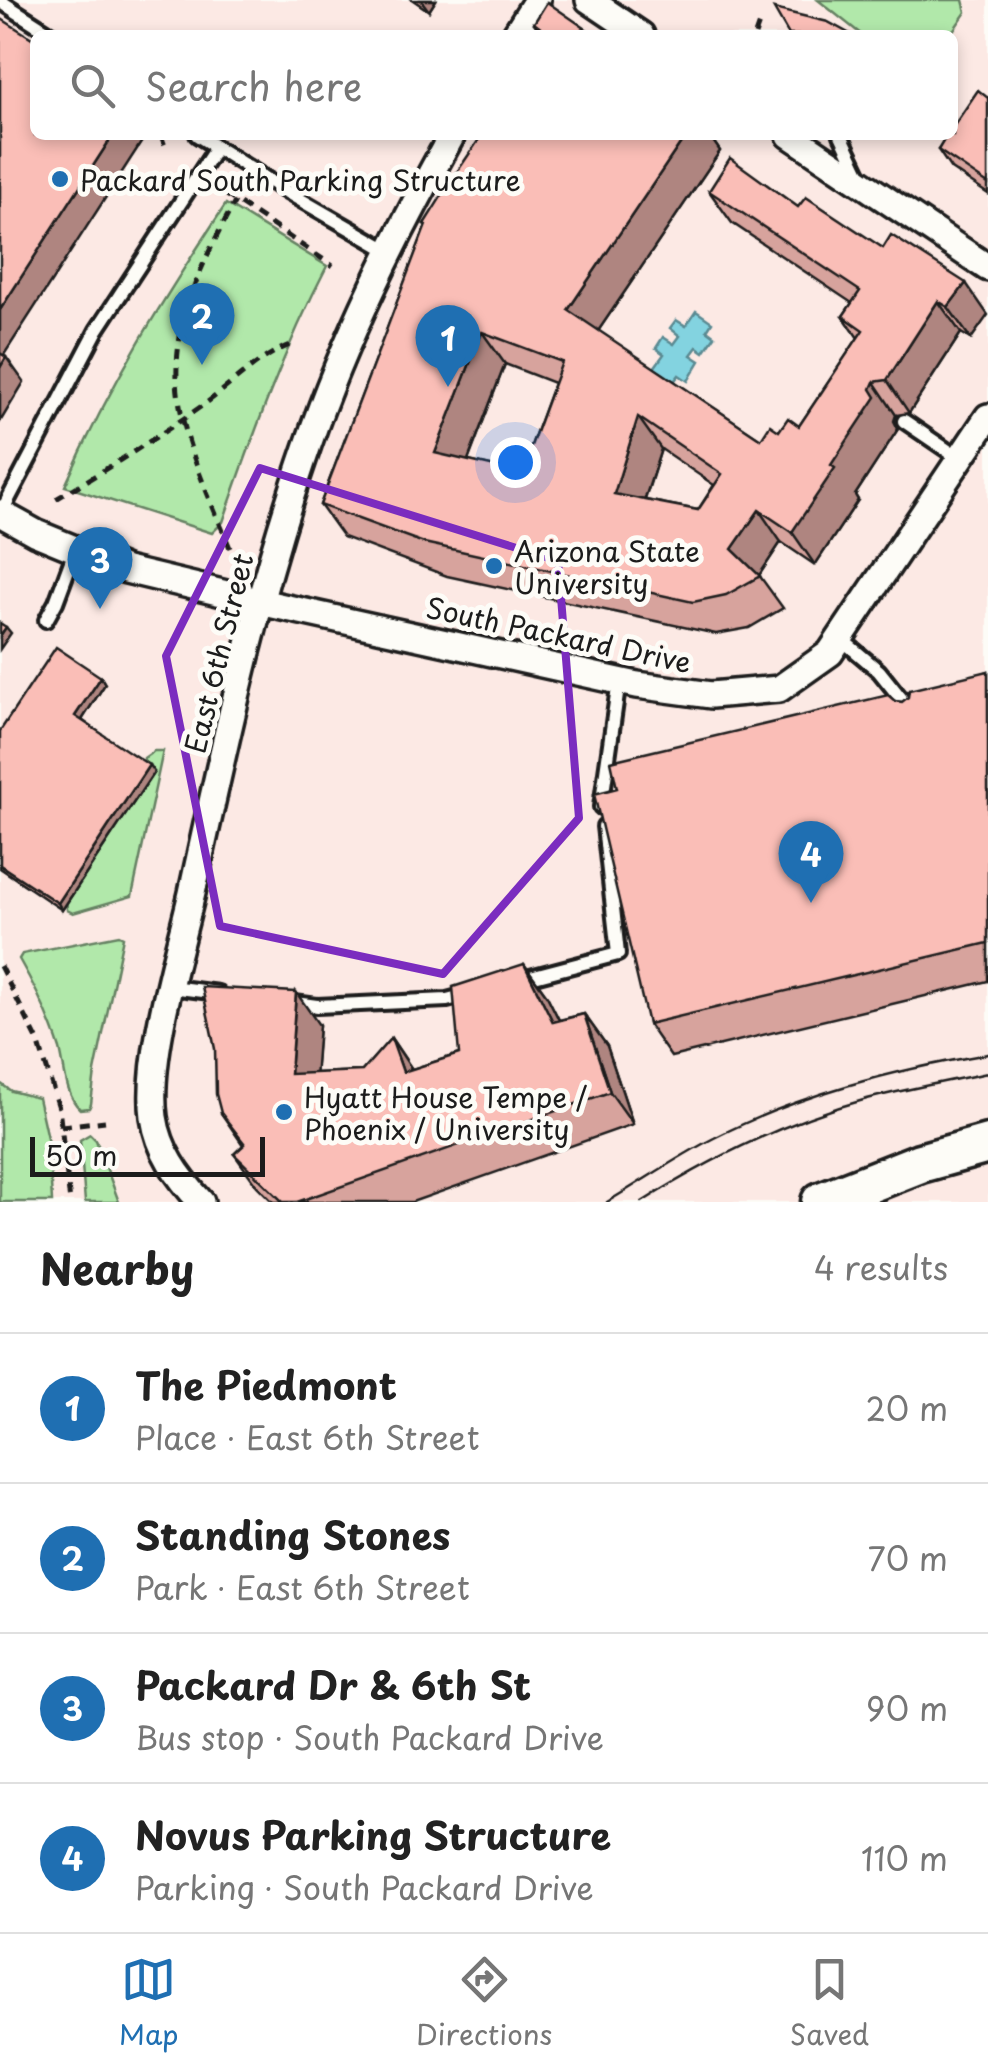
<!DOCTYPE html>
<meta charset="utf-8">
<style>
:root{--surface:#fff;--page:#f2f2f2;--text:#222;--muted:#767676;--line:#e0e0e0;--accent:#1f6fb2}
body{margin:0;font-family:"Playpen Sans",sans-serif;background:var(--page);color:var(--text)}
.scale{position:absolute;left:30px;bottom:25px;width:235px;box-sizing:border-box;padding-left:10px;border:5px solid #1c1c1c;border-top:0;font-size:28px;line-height:35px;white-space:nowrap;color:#1c1c1c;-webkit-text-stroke:8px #fdfcf7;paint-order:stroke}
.you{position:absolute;left:515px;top:462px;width:35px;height:35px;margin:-25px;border:8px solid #fff;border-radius:50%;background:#1a73e8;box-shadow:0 0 0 15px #1a73e833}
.badge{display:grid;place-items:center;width:65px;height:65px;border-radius:50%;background:var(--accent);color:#fff;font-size:32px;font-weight:700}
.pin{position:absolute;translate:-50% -82px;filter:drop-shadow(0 2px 5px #0008)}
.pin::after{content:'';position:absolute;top:52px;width:35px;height:30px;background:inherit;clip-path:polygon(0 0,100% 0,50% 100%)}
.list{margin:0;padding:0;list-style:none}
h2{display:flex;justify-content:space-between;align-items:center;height:130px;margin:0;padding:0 40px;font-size:42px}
h2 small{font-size:32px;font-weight:400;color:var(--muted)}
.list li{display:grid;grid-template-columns:65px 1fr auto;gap:30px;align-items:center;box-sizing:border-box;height:150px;padding:0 40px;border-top:2px solid var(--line)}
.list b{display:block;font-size:38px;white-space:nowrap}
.list p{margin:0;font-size:32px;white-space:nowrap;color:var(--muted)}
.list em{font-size:32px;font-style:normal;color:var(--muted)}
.icon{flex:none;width:55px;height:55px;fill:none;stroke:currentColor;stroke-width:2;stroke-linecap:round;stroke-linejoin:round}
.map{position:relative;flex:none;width:988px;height:1202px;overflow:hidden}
.search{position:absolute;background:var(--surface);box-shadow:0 5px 15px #0003;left:30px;right:30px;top:30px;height:110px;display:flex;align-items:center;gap:25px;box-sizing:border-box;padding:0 35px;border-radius:15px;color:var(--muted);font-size:38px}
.sheet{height:730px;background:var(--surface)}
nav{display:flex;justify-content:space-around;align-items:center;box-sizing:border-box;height:140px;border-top:2px solid var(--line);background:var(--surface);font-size:28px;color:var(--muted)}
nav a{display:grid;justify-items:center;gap:5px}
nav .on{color:var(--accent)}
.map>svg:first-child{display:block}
.built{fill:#fce9e4;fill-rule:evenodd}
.green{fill:#b1e8aa;stroke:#668263;stroke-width:2.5}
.water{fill:#83d3e0;stroke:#5a8a92;stroke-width:2.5}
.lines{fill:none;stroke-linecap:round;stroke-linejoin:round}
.lane-casing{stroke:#1c1c1c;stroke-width:20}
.street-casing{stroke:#1c1c1c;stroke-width:32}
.secondary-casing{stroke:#1c1c1c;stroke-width:45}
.path{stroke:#1c1c1c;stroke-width:5;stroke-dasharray:10 8;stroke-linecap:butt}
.lane{stroke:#fdfcf7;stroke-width:12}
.street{stroke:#fdfcf7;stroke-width:25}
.secondary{stroke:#fdfcf7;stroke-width:38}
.tram{stroke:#1c1c1c;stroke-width:2.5}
.wall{fill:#d7a39d;stroke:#1c1c1c;stroke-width:2.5;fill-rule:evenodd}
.shaded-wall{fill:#af8580;stroke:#1c1c1c;stroke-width:2.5}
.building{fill:#fabeb7;stroke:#1c1c1c;stroke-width:2.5;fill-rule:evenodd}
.marked{fill:none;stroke:#7b2cbf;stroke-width:8;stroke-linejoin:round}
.poi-dot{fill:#1f6fb2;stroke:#fdfcf7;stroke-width:4}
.labels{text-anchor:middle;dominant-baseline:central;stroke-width:10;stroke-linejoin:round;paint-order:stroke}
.poi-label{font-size:28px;fill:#1c1c1c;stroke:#fdfcf7;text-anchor:start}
.street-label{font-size:28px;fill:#1c1c1c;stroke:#fdfcf7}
</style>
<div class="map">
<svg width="988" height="1202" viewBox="0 0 988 1202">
<rect width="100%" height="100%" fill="#fdfcf7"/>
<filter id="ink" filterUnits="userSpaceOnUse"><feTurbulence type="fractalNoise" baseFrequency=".01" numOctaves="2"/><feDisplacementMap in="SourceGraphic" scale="20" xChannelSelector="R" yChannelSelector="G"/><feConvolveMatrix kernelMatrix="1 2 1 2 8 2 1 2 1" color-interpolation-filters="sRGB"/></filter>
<g filter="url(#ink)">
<path class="built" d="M0,0H988V1202H412L633,1124L481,1086L257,1187L273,1202H0ZM35,35H953V135H35Z"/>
<g class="green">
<path d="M818,0H963L966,12L950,35H862Z"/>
<path d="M226,204L327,266C284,349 253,435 223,522L212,533L65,486C111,382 163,299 226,204Z"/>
<path d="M154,751H163L132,896L73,913L67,910L66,891L143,776L144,758Z"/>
<path d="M119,935L123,937L95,1072L91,1104L89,1108L80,1109C65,1095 65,1068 60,1049C50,1018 35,987 19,959L22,954Z"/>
<path d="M0,1083L11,1091L38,1098L49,1147L52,1202H0Z"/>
<path d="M90,1134L96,1140L119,1202H85L80,1140Z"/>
</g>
<path class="water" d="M696,311L712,322L707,330L715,336L704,352L697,347L691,355L700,361L688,381L679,375L672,384L652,371L664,354L656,348L663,337L674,344L680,336L670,328L676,320L686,326Z"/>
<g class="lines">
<g class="lane-casing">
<g id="lane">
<path d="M0,1L53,35"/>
<path d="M197,135L287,192L391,252"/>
<path d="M841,135L862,179"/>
<path d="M904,421L960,459"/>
<path d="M1,513L97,330L216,148"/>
<path d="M46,620L56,602L75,551"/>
<path d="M840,638L879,671L911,711"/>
<path d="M601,807L619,681"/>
<path d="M519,980L618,954L604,826"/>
<path d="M171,987L218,993"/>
<path d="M287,1002L317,1006L447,1000L466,995"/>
</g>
</g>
<g class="street-casing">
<g id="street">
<path d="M589,0L641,35"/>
<path d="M515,35L537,0"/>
<path d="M790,135L988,268"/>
<path d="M0,513L36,533L126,570L260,602L637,685L711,695L779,689L830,653L988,417"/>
<path d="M201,1202C178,1177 159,1151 154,1117C146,1058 178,954 192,893C225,742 257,591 308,445C345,337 397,234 452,135"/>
</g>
</g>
<g class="secondary-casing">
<path id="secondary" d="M821,1202L920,1163L988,1144"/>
</g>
<g class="path">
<path d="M755,35L760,21"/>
<path d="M161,135L167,152"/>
<path d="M225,194L333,266"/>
<path d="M56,499C107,469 158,437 206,403C235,382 260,355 295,343"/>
<path d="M230,548C211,501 187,451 179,400C168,329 202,262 235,202"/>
<path d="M0,966L38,1041L59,1108L70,1202"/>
<path d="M61,1126L105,1121"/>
</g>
<use href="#lane" class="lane"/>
<use href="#street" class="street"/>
<use href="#secondary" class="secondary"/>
<g class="tram">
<path d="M607,1202C643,1181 677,1157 714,1138C800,1094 894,1070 988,1054"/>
<path d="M642,1202C710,1159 789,1120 867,1099C907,1089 948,1081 988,1073"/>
</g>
</g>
<g class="wall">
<path d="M413,0H436L429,11Z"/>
<path d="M534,23L595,35H542Z"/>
<path d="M988,98V194L951,169L938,150Z"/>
<path d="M482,135H709L720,151L598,331L761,439L779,431L799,426L858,338L843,316L852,303L732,223L709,191L798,207L883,248L966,283L971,339L961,333L909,413L896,415L894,421L898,429L855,495L858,500L815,565L781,542L759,575L783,608L749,628L716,634L447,576L343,537L320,505L426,226L424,224L458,188ZM505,364L554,383L521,473L468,461ZM661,449L714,485L698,510L645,500Z"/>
<path d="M988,671V981L671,1057L648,1024L617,788L895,701L902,702Z"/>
<path d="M101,677L105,684L82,720L154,772L62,910L0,868V731Z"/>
<path d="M524,964L547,996L559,1020L584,1014L607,1046L633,1124L412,1202H273L257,1186L234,1154L243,1145L221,1113L319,1025L315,1073L362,1071L391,1038L412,1069L459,1054Z"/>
</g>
<g class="shaded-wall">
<path d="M421,0H436L429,11Z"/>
<path d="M113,135H146L0,361V310Z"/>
<path d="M686,135H709L720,151L590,343L568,310Z"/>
<path d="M966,283L988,315L971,339L948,307Z"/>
<path d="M938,301L961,333L909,413L887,380Z"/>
<path d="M482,332L505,364L458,486L435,453Z"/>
<path d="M6,357L24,382L0,422V368Z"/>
<path d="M874,382L896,415L894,421L898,429L855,495L858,500L815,565L792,532L831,465Z"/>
<path d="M638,417L661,449L636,526L614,494Z"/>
<path d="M759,510L781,542L758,577L732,549Z"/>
<path d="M6,627L11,633L0,649V636Z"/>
<path d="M101,677L105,684L80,723L75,716Z"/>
<path d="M149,765L154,772L62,910L58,903Z"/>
<path d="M524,964L547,996L576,1054L553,1022Z"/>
<path d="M296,992L319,1025L313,1106L290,1074Z"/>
<path d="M584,1014L607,1046L633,1124L610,1092Z"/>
<path d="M391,1038L413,1071L403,1072Z"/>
</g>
<g class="building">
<path d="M547,2L595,35H550L534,23Z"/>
<path d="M774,9L828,22L852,35H789Z"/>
<path d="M0,18L35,40V135H113L0,310Z"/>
<path d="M978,90L988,98V184L938,150L947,135H953V127Z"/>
<path d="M482,135H686L568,310L761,439L770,425L779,431L788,418L799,426L863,330L843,316L860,291L709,191L730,158L798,207L806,197L883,248L891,235L966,283L948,307L938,301L887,380L874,382L871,389L876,397L831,465L835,468L792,532L759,510L732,549L760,576L726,595L693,602L424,543L320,505L426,225L424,224L444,192L453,193L458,188L455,175ZM482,332L562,362L521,473L435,453ZM638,417L722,474L698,510L614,494Z"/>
<path d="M0,353L6,357L0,368Z"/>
<path d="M0,623L6,627L0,636Z"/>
<path d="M56,647L101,677L75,716L149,765L58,903L0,865V731Z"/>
<path d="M988,671V943L648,1024L594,794L617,788L611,761L888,695L895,701L902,702L908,697L909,690Z"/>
<path d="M524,964L553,1022L584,1014L610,1092L297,1202H283L234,1154L245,1144L221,1113L216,1094L215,1049L202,987L296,992L290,1074L362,1071L391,1038L403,1072L459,1054L453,987Z"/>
</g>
</g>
<path class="marked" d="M260,468L558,561L579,818L443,974L220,926L166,656Z"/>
<g class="poi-dot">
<circle cx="60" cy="179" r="10"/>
<circle cx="494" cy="566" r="10"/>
<circle cx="284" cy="1112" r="10"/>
</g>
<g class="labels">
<g class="poi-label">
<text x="80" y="179">Packard South Parking Structure</text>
<text x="514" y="550">Arizona State<tspan x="514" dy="32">University</tspan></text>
<text x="304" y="1096">Hyatt House Tempe /<tspan x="304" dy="32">Phoenix / University</tspan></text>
</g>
<g class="street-label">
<text transform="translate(559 634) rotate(12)">South Packard Drive</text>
<text transform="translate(218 653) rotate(-76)">East 6th Street</text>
</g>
</g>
</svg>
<div class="scale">50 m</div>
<div class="you"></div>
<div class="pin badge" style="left:448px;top:387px">1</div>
<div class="pin badge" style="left:202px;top:365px">2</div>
<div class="pin badge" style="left:100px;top:609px">3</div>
<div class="pin badge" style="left:811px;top:903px">4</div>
<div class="search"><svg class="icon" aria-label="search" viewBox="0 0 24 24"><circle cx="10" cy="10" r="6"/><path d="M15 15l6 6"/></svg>Search here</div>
</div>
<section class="sheet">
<h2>Nearby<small>4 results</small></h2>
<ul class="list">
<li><span class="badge">1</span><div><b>The Piedmont</b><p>Place · East 6th Street</p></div><em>20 m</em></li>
<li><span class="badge">2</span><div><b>Standing Stones</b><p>Park · East 6th Street</p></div><em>70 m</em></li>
<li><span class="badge">3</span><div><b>Packard Dr &amp; 6th St</b><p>Bus stop · South Packard Drive</p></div><em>90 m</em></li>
<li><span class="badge">4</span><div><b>Novus Parking Structure</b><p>Parking · South Packard Drive</p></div><em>110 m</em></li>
</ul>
</section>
<nav>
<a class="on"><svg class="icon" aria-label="map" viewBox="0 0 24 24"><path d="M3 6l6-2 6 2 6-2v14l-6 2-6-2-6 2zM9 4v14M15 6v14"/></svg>Map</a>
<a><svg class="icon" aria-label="directions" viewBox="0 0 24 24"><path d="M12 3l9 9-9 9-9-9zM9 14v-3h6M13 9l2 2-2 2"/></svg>Directions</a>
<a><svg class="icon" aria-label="saved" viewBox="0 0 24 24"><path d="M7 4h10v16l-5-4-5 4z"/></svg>Saved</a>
</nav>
